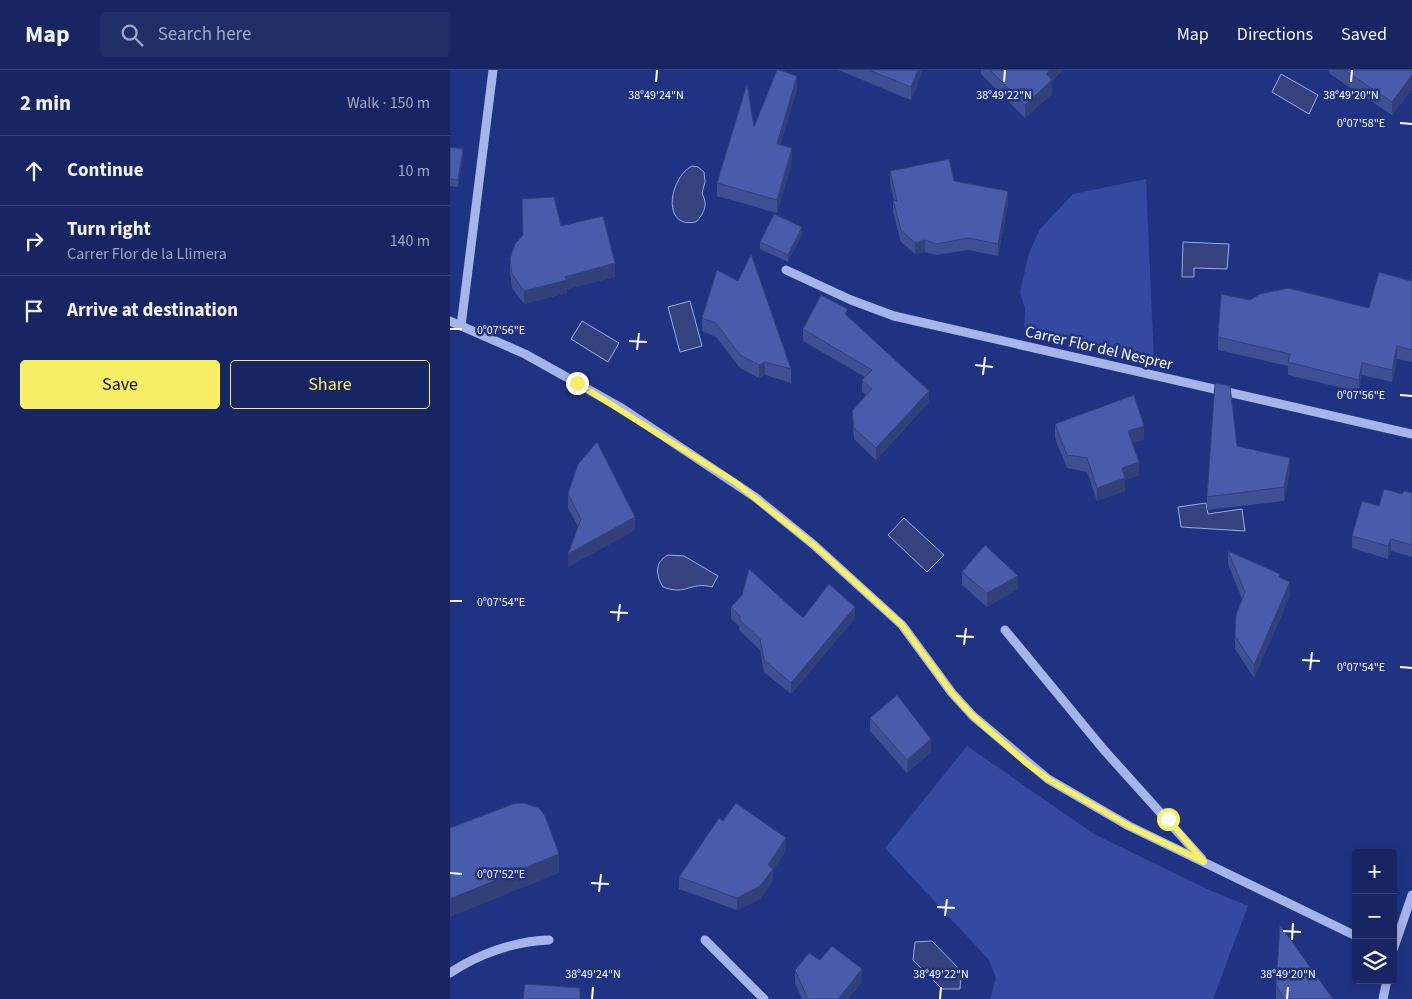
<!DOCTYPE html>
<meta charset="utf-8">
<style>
:root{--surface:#172662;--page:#202e68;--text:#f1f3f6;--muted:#9ea5be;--line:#364377;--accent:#f7ef65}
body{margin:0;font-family:"Source Sans 3",sans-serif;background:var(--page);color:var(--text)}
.controls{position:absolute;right:15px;bottom:15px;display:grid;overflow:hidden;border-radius:5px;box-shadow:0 2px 8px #0003}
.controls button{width:45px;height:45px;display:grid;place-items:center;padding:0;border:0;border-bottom:1px solid var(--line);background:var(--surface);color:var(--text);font:25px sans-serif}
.stop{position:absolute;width:15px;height:15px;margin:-11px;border:4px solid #f7ef65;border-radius:50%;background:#fff}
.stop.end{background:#f7ef65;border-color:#fff;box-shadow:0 1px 5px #0008}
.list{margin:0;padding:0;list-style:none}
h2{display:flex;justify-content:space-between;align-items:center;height:65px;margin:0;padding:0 20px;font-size:21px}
h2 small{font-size:16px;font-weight:400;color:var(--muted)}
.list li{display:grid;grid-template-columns:32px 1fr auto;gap:15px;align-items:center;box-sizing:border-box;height:70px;padding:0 20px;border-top:1px solid var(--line)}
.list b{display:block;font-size:19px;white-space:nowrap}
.list p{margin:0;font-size:16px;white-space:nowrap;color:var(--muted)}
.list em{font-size:16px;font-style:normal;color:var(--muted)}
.actions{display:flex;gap:10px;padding:15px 20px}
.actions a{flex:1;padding:11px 0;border:1px solid var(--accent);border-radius:5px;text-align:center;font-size:18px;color:var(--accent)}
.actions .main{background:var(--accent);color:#111}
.icon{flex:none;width:28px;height:28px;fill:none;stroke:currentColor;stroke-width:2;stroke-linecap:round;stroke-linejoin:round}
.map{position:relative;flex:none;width:962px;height:929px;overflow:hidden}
header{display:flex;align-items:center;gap:30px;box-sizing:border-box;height:70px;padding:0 25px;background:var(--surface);border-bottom:1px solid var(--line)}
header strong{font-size:24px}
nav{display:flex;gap:28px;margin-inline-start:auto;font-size:18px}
.search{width:350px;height:45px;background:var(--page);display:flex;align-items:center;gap:12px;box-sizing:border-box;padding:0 18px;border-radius:5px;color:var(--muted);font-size:19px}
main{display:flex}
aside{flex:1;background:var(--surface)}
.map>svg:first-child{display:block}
.green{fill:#334aa0}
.water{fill:#34427e;stroke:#99abea}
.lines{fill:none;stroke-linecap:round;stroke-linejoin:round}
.minor{stroke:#a5b4e9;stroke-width:9}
.wall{fill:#3e4f93}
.shaded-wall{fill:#324078}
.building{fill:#485cab;stroke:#324078}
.route{stroke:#f7ef65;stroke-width:6}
.ticks{fill:none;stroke:#fff;stroke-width:2}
.labels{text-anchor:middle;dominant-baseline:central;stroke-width:5;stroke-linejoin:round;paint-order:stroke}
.street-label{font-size:16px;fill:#fff;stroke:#1f3382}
.ticks-label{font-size:12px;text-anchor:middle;fill:#fff;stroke:#1f3382;stroke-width:5;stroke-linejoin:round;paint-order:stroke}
</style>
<header>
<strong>Map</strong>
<div class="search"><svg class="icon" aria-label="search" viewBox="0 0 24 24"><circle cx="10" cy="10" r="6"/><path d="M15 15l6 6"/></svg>Search here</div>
<nav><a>Map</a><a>Directions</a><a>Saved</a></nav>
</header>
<main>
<aside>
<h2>2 min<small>Walk · 150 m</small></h2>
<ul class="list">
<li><svg class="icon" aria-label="ahead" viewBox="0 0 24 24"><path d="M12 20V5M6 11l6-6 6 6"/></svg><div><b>Continue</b></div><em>10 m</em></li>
<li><svg class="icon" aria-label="right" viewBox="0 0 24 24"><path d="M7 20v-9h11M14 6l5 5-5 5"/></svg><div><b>Turn right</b><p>Carrer Flor de la Llimera</p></div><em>140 m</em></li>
<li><svg class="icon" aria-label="arrive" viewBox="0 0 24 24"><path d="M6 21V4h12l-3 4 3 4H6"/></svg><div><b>Arrive at destination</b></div></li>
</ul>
<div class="actions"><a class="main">Save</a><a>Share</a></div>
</aside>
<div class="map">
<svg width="962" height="929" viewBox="0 0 962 929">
<rect width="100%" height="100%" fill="#1f3382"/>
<g class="green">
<path d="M696,109L704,293L574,259L575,239L570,222L579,183L590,159L623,124Z"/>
<path d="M517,676L644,764L757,819L798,836L763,929H540L546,908L539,890L435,778Z"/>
</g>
<g class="water">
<path d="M831,4L868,25L859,44L822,22Z"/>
<path d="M242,96L248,97L254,102L255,112L252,123C258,135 255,142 246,152C210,159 220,107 242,96Z"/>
<path d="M733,172L779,174L777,199L744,198V207H732Z"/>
<path d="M240,231L252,276L230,282L218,237Z"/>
<path d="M132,251L169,273L158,292L121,269Z"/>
<path d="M756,433L758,444L792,439L795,461L731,457L728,437Z"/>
<path d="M454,448L494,485L477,502L438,465Z"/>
<path d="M218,485L234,486L268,506L262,517C241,511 236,526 213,517C206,506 204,492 218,485Z"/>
<path d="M482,871L511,901L510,919H492L463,890L465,872Z"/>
</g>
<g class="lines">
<g class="minor">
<path d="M336,200L401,230L444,246L962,364"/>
<path d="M0,251L75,284L127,313L173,339L305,427L364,475L452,555L502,623L523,646L598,709L679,756L906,866"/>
<path d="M11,256L43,0"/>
<path d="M555,560L654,680L752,789"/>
<path d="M255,870L314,929"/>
<path d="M943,880L962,825"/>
<path d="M0,903C28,884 65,871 99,870"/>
<path d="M933,929L937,910"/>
</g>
</g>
<g class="wall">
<path d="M388,0H472V2L461,30Z"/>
<path d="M531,0H613L602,11V24L575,48L531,4Z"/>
<path d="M878,0H962V19L942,45L880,4Z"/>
<path d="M347,19L330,75L342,92L327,143L267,126V113L304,57Z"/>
<path d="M0,77L13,86L8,117L0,116Z"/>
<path d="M440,101L504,111L558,133L548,186L518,180L486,185L475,182L465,184L451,172L443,142V130L444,131L440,113Z"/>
<path d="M72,129L111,156L165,207L117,219V223L74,234L62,218L60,202V189L73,166Z"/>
<path d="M352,164L338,192L310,179V172Z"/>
<path d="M267,200L341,299V313L315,305L309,308L290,298L266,267L252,261V248Z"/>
<path d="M962,201V292L947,289L942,312L912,305L909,322L838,305V296L768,280V267L800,230L919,238L961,211Z"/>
<path d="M398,247L479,332L426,390L404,369L402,341L416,325L412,322V310L415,307L353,271V259Z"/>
<path d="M605,354L694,369L682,373L689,405L675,410V421L647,431L637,402L617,398L605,368Z"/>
<path d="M787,376L840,401L834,431L757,440V427Z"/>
<path d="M962,423V487L941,481L938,489L902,478V466L929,436L952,424Z"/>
<path d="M118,424L185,460L118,497L128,457L118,438Z"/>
<path d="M778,481L830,508L840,526L804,608L785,579V566L792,529L778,494Z"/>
<path d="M512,502L568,519L537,537L512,515Z"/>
<path d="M281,537L353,548H405L341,624L314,602L310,580L289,560V556L281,549Z"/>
<path d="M420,648L481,682L457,703L420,661Z"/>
<path d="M273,751L336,780L323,800V811L310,829L287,840L229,819V807Z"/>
<path d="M370,890L412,912L398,929H352L345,913V900Z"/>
<path d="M826,915L883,929H826Z"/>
</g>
<g class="shaded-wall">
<path d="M468,0H472V2L461,30V17Z"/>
<path d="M600,0H613L602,11V24L575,48V35L596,4Z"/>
<path d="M962,5V19L942,45V32Z"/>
<path d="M347,6V19L327,88V74Z"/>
<path d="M342,78V92L327,143V130Z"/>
<path d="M13,79V86L8,117V110Z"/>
<path d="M558,121V133L548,186V174Z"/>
<path d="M352,157V164L338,192V185Z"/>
<path d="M475,170V182L465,184V173Z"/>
<path d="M165,193V207L117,219V223L74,234V221L115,207Z"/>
<path d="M947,276V289L942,312V300Z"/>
<path d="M315,292V305L309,308V295Z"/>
<path d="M912,293V305L909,322V310Z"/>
<path d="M479,321V332L426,390V378Z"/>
<path d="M694,356V369L678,374V361Z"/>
<path d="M840,388V401L834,431V417Z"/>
<path d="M689,392V405L675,410V421L647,431V418L672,398Z"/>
<path d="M185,447V460L118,497V484Z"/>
<path d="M941,469V481L938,489V476Z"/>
<path d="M568,506V519L537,537V523Z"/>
<path d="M840,512V526L804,608V595Z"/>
<path d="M405,537V548L341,624V613Z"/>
<path d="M481,669V682L457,703V690Z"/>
<path d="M336,768V780L323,800V811L310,829L287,840V828L318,795Z"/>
<path d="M109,784V803L0,847V829Z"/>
<path d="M412,899V912L398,929H388Z"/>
</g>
<g class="building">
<path d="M327,0H330L347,6L327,74L342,78L327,130L267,113L297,14L304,57Z"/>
<path d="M419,0H468L461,17Z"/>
<path d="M540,0H600L596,4L602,10L575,35Z"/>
<path d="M894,0H962V5L942,32Z"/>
<path d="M0,77L13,79L8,110L0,109Z"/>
<path d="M499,89L504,111L558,121L548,174L518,168L486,174L475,170L465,173L451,160L443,130L447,131L440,101Z"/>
<path d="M104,127L111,156L153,146L165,193L115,207L117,210L74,221L62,204L60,189L65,174L73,165L72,129Z"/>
<path d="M324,144L352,157L338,185L310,172Z"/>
<path d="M301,184L341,299L315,292L309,295L290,285L266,253L252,248L267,200L288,211Z"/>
<path d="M962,201V280L947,276L942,300L912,293L909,310L838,292L840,284L768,267L771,224L800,230L810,224L838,218L919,238L929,202L961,211Z"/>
<path d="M371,225L398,239L395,244L479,321L426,378L404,358L402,341L422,319L412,310L422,300L353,259Z"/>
<path d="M765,313L780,316L787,376L840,388L834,417L757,427Z"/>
<path d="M684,325L694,356L678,361L689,392L672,398L675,408L647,418L637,388L617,385L605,354Z"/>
<path d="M147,372L185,447L118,484L131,449L118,424L128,394Z"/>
<path d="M934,419L952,424L954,421L962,423V475L941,469L938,476L902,466L912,431L929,436Z"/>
<path d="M535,475L568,506L537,523L512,502Z"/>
<path d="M778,481L830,504L829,507L840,512L804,595L785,566L786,545L795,522Z"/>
<path d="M299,499L353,548L379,514L405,537L341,613L314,590L310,569L289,549L291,547L281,537L292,525Z"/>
<path d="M447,625L481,669L457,690L420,648Z"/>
<path d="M73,733L89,738L95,746L109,784L0,829V758L63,734Z"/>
<path d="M286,733L336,768L318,795L323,799L310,816L287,828L229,807L269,748L273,751Z"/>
<path d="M830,855L883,929H834L826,915Z"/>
<path d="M382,876L412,899L388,929H358L345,900L359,883L370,890Z"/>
<path d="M75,914L130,918V929H73Z"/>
</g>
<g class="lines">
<path class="route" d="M127,313L285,412L364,475L452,555L502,623L523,646L575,692L598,709L679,756L754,792L718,749"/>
</g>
<path class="ticks" d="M206,12L207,0M554,12L555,0M901,12L902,0M950,53L962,54M0,259H12M179,271L197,272M187,280L189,263M525,295L543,297M533,305L535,287M950,325L962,326M0,531H12M160,542L178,543M168,551L170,534M506,566L524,567M514,575L516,558M852,590L870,591M950,597L962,598M860,600L862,582M0,803L12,804M141,813L159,814M149,822L151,804M487,837L505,838M495,846L497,829M833,861L851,862M842,870L843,853M142,929L143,917M490,929L491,917M837,929L838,917"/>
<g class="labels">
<g class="street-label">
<text transform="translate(649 278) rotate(13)">Carrer Flor del Nesprer</text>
</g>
</g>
<g class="ticks-label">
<text x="206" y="29">38°49'24"N</text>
<text x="554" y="29">38°49'22"N</text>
<text x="901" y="29">38°49'20"N</text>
<text x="911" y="57">0°07'58"E</text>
<text x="51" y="264">0°07'56"E</text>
<text x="911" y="329">0°07'56"E</text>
<text x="51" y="536">0°07'54"E</text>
<text x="911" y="601">0°07'54"E</text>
<text x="51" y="808">0°07'52"E</text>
<text x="143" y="908">38°49'24"N</text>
<text x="491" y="908">38°49'22"N</text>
<text x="838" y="908">38°49'20"N</text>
</g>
</svg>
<div class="controls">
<button>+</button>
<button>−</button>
<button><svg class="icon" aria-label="layers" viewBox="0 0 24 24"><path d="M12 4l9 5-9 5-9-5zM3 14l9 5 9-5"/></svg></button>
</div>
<div class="stop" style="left:718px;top:749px"></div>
<div class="stop end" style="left:127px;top:313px"></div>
</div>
</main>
